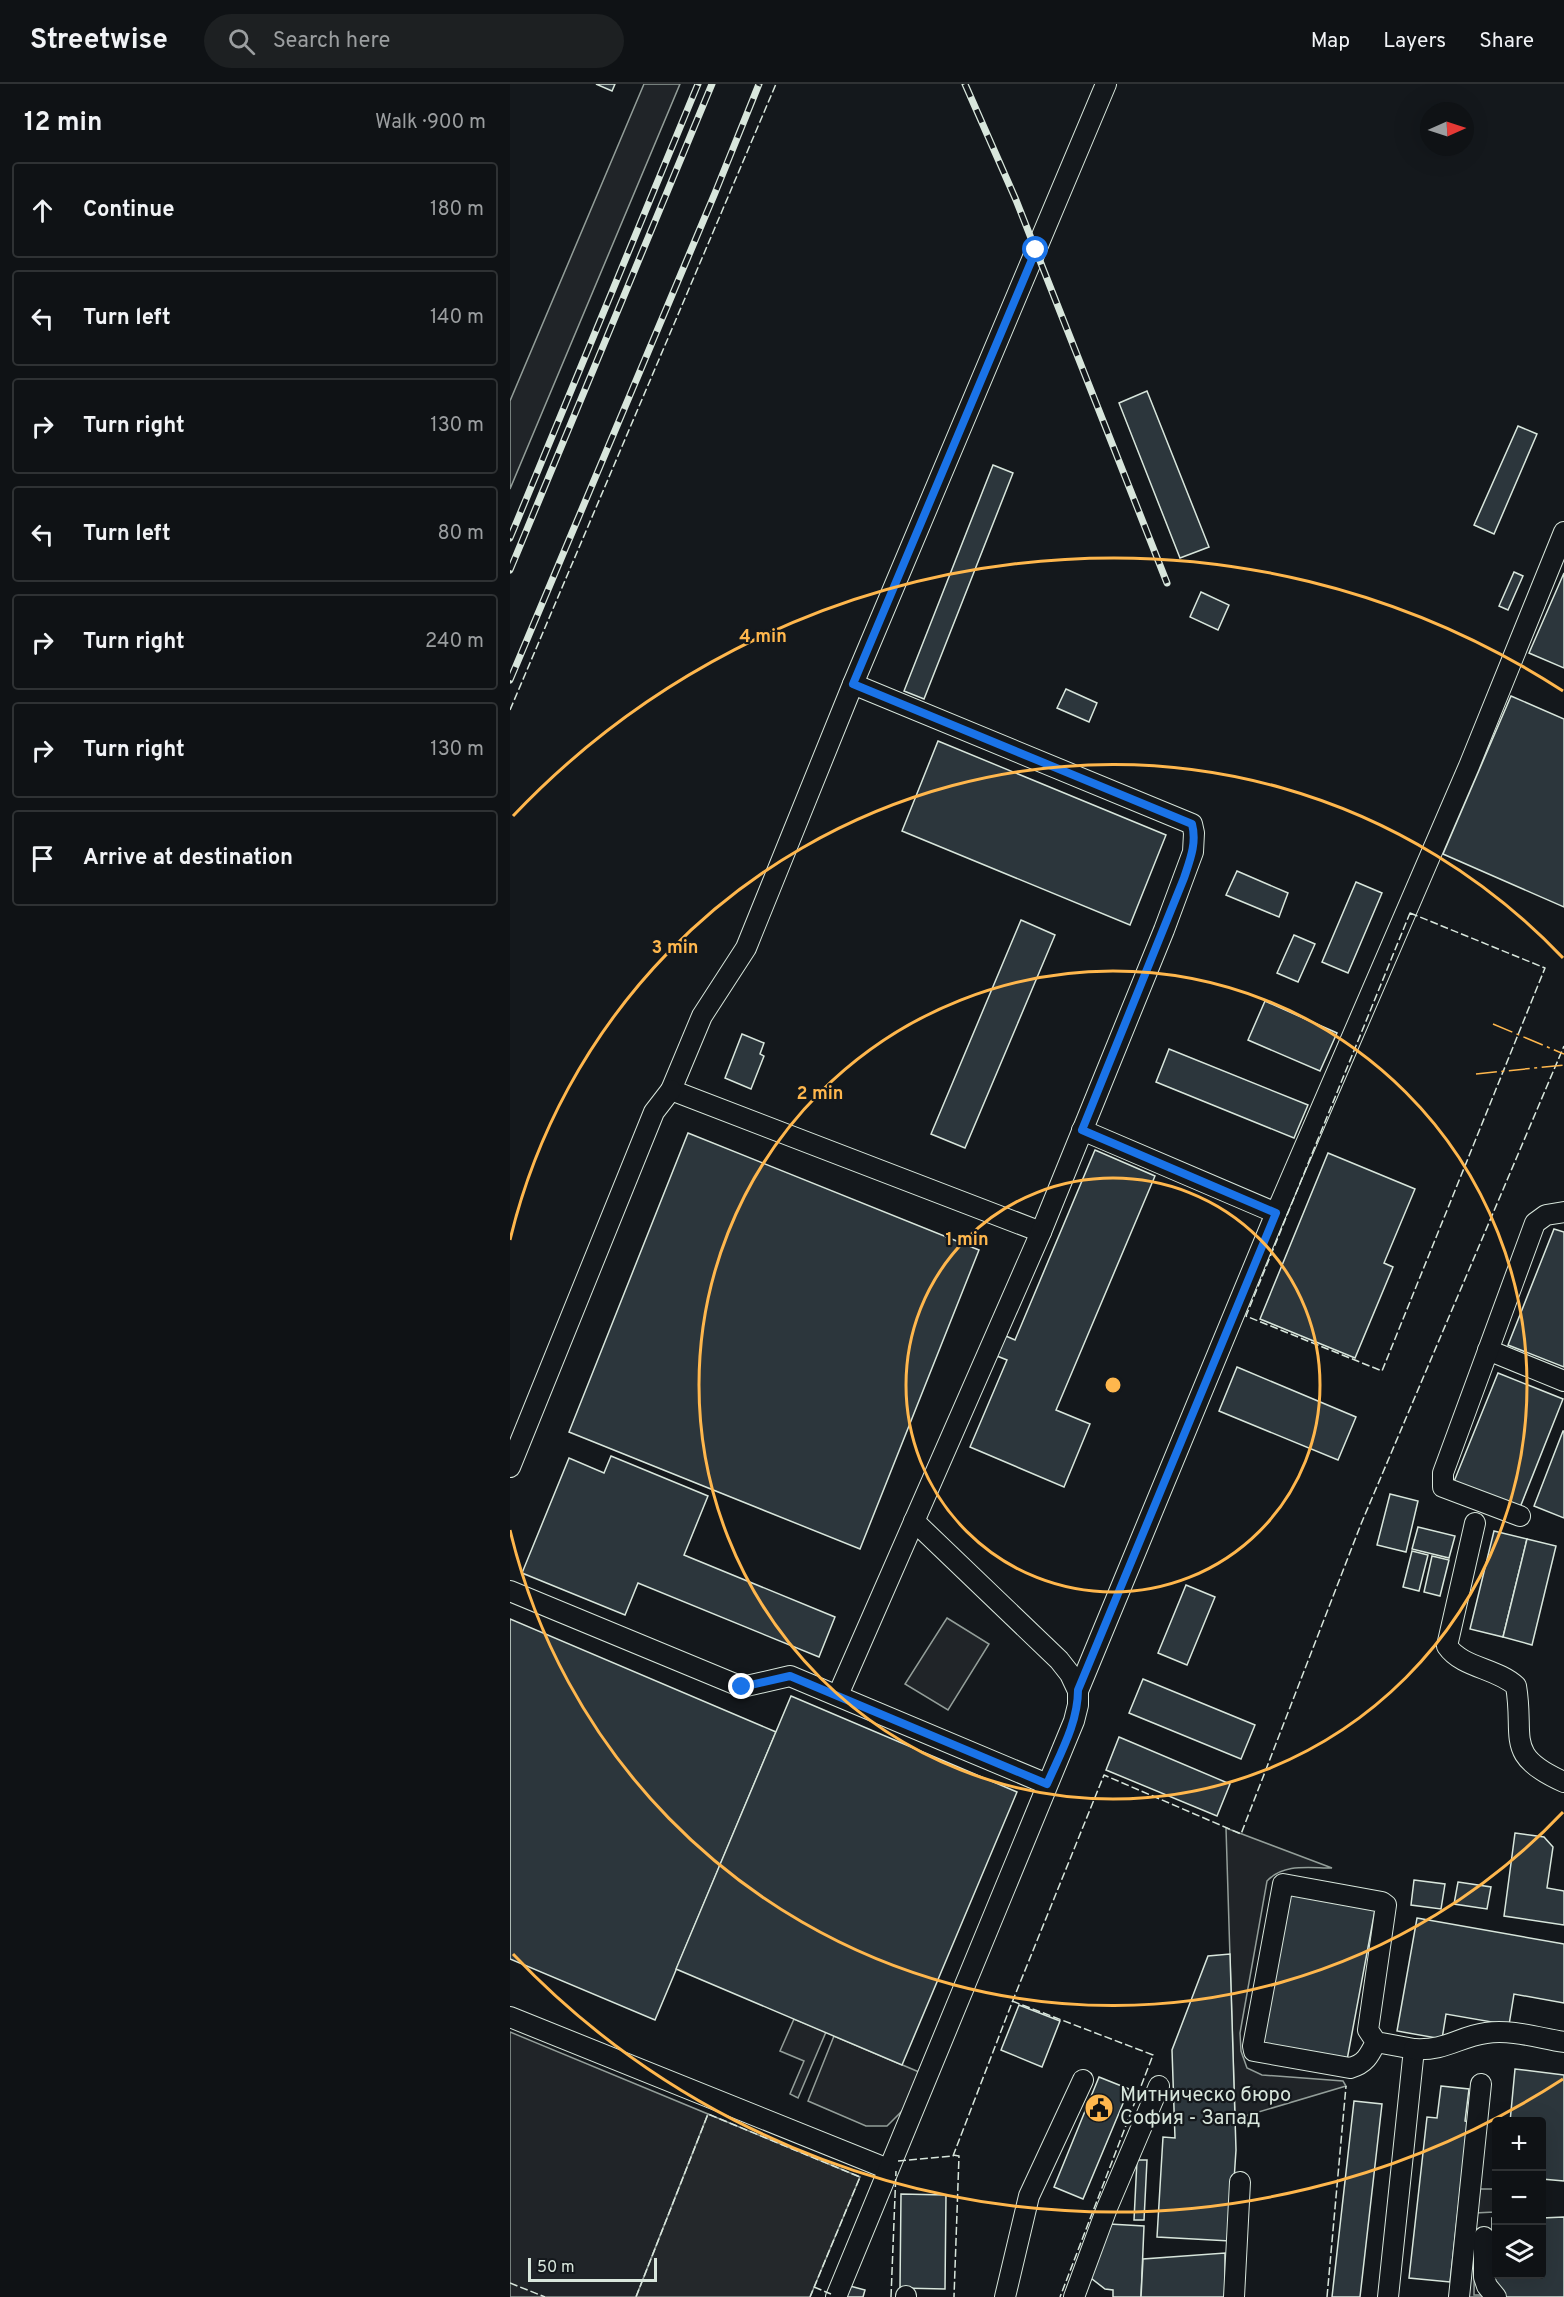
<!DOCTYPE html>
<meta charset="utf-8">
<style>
:root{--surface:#0f1215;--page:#1d2022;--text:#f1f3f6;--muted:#9b9ea0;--line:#2f3234}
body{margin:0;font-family:Overpass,sans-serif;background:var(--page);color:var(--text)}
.controls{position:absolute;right:18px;bottom:18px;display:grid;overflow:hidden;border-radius:6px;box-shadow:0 6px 24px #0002}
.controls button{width:54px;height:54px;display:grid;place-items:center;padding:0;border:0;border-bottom:2px solid var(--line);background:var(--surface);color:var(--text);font:30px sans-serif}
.compass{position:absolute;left:910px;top:18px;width:54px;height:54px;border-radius:50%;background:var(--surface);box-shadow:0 6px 24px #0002;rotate:87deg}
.scale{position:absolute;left:18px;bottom:15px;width:129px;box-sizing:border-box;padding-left:6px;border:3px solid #d8e6dc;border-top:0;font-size:16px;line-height:21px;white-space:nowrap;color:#d8e6dc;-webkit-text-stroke:4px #14181c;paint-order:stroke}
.stop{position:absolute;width:18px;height:18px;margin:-14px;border:4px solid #1a73e8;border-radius:50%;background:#fff}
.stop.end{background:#1a73e8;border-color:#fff;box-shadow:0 2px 6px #0008}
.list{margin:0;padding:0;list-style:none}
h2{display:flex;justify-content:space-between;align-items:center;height:78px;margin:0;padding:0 24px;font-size:26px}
h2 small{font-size:20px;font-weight:400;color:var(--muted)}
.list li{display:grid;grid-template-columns:39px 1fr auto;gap:18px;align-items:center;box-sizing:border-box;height:96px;margin:0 12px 12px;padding:0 12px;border:2px solid var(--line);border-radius:6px}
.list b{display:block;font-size:22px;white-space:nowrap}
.list em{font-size:20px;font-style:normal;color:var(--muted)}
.icon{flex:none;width:33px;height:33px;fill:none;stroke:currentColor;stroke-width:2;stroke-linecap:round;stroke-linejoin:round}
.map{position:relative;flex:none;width:1054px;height:2213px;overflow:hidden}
header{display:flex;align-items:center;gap:36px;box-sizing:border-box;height:84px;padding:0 30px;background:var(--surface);border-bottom:2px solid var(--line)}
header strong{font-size:28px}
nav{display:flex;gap:33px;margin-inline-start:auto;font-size:21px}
.search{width:420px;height:54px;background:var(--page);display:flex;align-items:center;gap:15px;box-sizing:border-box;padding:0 21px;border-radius:33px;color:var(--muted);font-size:22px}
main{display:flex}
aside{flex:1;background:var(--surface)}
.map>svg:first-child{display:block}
.green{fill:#202428;stroke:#939e99;stroke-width:1.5}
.parking{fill:#24282b;stroke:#939e99;stroke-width:1.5}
.building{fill:#2c363c;stroke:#d8e6dc;stroke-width:1.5}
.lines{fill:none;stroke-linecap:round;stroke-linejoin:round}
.minor-casing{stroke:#d8e6dc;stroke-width:22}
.minor{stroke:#14181c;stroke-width:20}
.rail-casing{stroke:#d8e6dc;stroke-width:7}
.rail{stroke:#14181c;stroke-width:4.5;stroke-dasharray:14;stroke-linecap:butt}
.fence{stroke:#d8e6dc;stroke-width:1.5;stroke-dasharray:8 3;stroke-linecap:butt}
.power{stroke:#ffb74d;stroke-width:1.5;stroke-dasharray:21 4.5 3 4.5;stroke-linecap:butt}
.route{stroke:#1a73e8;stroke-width:8}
.ring{fill:none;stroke:#ffb74d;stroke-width:3}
.labels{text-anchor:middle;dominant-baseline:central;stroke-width:4.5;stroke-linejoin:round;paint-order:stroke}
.poi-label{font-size:20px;fill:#d8e6dc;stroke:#14181c;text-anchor:start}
.centre{fill:#ffb74d;stroke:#14181c;stroke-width:3}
.ring-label{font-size:18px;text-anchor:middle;font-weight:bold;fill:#ffb74d;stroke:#14181c;stroke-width:4.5;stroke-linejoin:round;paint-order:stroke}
</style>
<header>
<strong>Streetwise</strong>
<div class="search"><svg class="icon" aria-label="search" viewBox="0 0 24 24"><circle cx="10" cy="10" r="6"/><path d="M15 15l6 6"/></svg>Search here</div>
<nav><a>Map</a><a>Layers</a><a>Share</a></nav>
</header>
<main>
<aside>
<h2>12 min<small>Walk · 900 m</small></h2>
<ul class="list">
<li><svg class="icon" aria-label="ahead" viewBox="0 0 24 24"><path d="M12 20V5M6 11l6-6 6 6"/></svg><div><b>Continue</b></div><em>180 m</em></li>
<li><svg class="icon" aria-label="left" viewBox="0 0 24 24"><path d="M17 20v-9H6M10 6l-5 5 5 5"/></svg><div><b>Turn left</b></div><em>140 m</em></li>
<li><svg class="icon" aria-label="right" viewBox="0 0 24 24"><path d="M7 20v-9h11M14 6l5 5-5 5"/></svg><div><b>Turn right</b></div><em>130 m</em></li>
<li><svg class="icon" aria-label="left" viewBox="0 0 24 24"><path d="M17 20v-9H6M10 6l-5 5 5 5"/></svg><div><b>Turn left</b></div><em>80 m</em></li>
<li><svg class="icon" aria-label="right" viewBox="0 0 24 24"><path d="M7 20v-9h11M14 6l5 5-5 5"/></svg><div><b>Turn right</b></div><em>240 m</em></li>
<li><svg class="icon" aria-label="right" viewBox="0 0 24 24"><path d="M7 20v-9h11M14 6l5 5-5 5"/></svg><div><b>Turn right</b></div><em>130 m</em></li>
<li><svg class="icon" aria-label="arrive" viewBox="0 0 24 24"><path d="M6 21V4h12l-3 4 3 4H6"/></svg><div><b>Arrive at destination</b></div></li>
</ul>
</aside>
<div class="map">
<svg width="1054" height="2213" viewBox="0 0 1054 2213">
<rect width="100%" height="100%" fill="#14181c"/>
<g class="green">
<path d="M134,0H170L0,405V317Z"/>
<path d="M437,1534L479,1560L438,1626L395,1600Z"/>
<path d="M716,1744L822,1784C799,1784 774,1779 757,1797L730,1949L731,1967L737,1984L752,1991L833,1997L836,2002L725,2035Z"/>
<path d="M284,1935L316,1948L288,2014L280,2010L294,1977L270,1967Z"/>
<path d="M0,1948L198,2030L126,2213H0Z"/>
<path d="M324,1952L409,1988L394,2025L377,2042H356L298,2017Z"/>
<path d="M965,2105H984V2128L965,2129L964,2211H979V2213H953Z"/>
</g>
<path class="parking" d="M198,2030L350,2093L300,2213H126Z"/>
<g class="building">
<path d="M86,0H105L102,7Z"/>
<path d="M637,307L699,463L670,474L609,319Z"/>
<path d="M1008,342L1027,350L984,450L964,441Z"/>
<path d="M483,381L503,389L414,615L394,607Z"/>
<path d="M1004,488L1013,492L998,526L989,522Z"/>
<path d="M1054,489V584L1019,569Z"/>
<path d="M691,508L719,521L708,546L680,533Z"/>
<path d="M556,605L587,619L579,638L547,624Z"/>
<path d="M1001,612L1054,635V823L933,770Z"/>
<path d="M428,657L656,751L620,841L392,747Z"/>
<path d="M727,787L778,809L769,833L716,811Z"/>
<path d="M846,798L872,809L838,889L812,878Z"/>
<path d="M511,836L545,851L455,1064L421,1050Z"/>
<path d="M784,851L805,860L788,898L767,889Z"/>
<path d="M755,917L827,949L810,987L738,956Z"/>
<path d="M232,950L254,959L250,970L254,972L241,1005L215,994Z"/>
<path d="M659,965L798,1021L784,1054L646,998Z"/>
<path d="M178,1049L469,1166L350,1465L59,1348Z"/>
<path d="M585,1066L645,1092L546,1326L580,1340L554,1403L460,1363L497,1276L487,1272L496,1252L505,1256Z"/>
<path d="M818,1069L905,1105L874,1179L883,1183L845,1274L750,1235Z"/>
<path d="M1044,1145L1054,1148V1283L998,1261Z"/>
<path d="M727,1283L846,1333L828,1376L709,1327Z"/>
<path d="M988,1289L1053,1315L1009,1426L943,1400Z"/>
<path d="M1053,1347H1054V1434L1024,1422Z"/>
<path d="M101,1372L198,1412L174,1471L325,1533L309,1573L128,1499L115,1531L12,1489L59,1374L94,1389Z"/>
<path d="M880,1410L908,1417L896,1468L867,1461Z"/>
<path d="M908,1443L945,1452L939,1474L902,1465Z"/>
<path d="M984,1447L1017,1455L993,1553L960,1545Z"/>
<path d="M1017,1455L1046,1462L1022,1561L993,1553Z"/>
<path d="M902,1467L918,1471L909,1507L893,1503Z"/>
<path d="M922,1472L939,1476L930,1512L914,1508Z"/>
<path d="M676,1501L705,1513L677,1581L648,1569Z"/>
<path d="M0,1535L266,1648L145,1936L0,1875Z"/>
<path d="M633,1595L745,1641L731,1675L619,1629Z"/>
<path d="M281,1612L507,1708L392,1981L166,1885Z"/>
<path d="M609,1653L720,1700L707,1732L596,1686Z"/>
<path d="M1005,1749L1034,1753L1043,1763L1037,1804L1054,1807V1841L994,1832Z"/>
<path d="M904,1796L935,1800L931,1825L901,1821Z"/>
<path d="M948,1798L981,1803L977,1825L944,1820Z"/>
<path d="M780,1809L865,1826L837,1976L752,1960Z"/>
<path d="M907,1834L1054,1860V1919L1004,1910L999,1941L936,1930L932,1955L887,1947Z"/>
<path d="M720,1870L726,2066L720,2157L647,2153L653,2053L665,2054L662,1966L698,1872Z"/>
<path d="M509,1921L550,1937L532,1983L491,1966Z"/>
<path d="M1005,1985L1054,1991V2097L1032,2095V2038H1000Z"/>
<path d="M589,1993L619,2005L573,2115L544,2103Z"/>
<path d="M931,2002L959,2005L955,2037L958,2038L940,2198L899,2194L917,2033L927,2034Z"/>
<path d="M844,2017L872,2020L850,2213H822Z"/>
<path d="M627,2076H637L634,2136H624Z"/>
<path d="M391,2110L436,2111L435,2205L390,2204Z"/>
<path d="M1054,2133V2213H994L982,2201V2134H987V2190H1032V2134Z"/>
<path d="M599,2140L634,2142L631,2213H603V2206L595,2205L577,2191Z"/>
<path d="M715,2169V2213H631L633,2175Z"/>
<path d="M340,2202L355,2206L353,2213H337Z"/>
</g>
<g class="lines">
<g class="minor-casing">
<g id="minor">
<path d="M572,1046L766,1129"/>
<path d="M531,1148L161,1006L192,932L236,864L343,600L596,0"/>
<path d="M978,1266L1054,1297"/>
<path d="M0,1383L144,1028L161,1006"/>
<path d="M1010,1432L933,1403V1389L1025,1139L1036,1131L1054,1128"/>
<path d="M404,1437L549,1576L560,1590L568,1607"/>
<path d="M965,1439L937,1562C952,1584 987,1584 1006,1602C1015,1654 993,1671 1054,1698"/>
<path d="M0,1507L232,1603L280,1592L537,1700"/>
<path d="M328,1611L531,1148L654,846L683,768L684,749L682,740L343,600"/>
<path d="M0,1933L378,2085"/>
<path d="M866,1958C859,1972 855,1980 840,1984L744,1967L743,1962L773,1800L872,1818L876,1821L858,1946L866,1958L904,1965L878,2213"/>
<path d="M904,1965C936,1967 948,1953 976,1949C1001,1945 1029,1954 1054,1958"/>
<path d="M974,2153V2193L977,2202L986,2213"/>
<path d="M396,2212V2213"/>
<path d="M326,2213L564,1637L568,1621V1607L766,1129L959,682L1054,448"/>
<path d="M495,2213L519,2112L573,1996"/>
<path d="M564,2213L597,2124L649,2002"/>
<path d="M724,2213L730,2098"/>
<path d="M949,2213L971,2000"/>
</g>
</g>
<use href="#minor" class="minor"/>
<g class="rail-casing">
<g id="rail">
<path d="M455,0L506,116L657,499"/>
<path d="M0,454L188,0"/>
<path d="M0,486L202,0"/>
<path d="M0,596L205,109L249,0"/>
</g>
</g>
<use href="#rail" class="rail"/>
<g class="fence">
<path d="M0,626L266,0"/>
<path d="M900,829L1035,884L872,1287L736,1232Z"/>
<path d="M502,1917L643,1971L550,2213"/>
<path d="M443,2071L449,2072L444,2213"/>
<path d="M388,2077L443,2072L503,1916L594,1691L731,1750L851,1440L1054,962"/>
<path d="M0,2199L35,2213"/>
<path d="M304,2203L321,2210"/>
<path d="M126,2213L198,2030L350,2093L300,2213"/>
<path d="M381,2213L386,2087"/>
<path d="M817,2213L836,2002"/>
</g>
<g class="power">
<path d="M983,940L1054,970"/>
<path d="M966,990L1054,981"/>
</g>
</g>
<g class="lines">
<path class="route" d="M232,1603L280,1592L537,1700C550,1670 568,1639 568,1606L766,1129L572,1046L674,794C680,776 687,759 682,740L343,600L526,166"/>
</g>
<g class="ring">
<circle cx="603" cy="1301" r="207"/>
<circle cx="603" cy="1301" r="414"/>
<path d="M1053 1728A620 620 0 0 1 0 1446M0 1156A620 620 0 0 1 1053 874"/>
<path d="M1053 1995A827 827 0 0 1 3 1870M3 732A827 827 0 0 1 1053 607"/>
</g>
<defs>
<g id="civic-disc" transform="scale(1.5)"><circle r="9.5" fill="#ffb74d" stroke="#14181c"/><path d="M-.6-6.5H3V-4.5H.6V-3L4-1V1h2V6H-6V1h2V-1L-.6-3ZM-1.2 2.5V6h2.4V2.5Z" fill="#111"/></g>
</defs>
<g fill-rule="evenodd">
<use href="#civic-disc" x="589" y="2024"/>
</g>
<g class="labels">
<g class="poi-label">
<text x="610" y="2012">Митническо бюро<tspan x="610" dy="23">София - Запад</tspan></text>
</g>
</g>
<circle cx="603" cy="1301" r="9" class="centre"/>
<g class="ring-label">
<text x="253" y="558">4 min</text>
<text x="165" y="869">3 min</text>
<text x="310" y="1015">2 min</text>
<text x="457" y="1161">1 min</text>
</g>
</svg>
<div class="controls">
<button>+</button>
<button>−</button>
<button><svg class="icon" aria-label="layers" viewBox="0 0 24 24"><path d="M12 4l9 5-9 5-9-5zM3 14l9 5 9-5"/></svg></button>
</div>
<svg class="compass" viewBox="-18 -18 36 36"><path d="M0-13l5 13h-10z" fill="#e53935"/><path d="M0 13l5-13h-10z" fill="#9b9ea0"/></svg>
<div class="scale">50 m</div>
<div class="stop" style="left:526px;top:166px"></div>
<div class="stop end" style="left:232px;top:1603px"></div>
</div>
</main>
